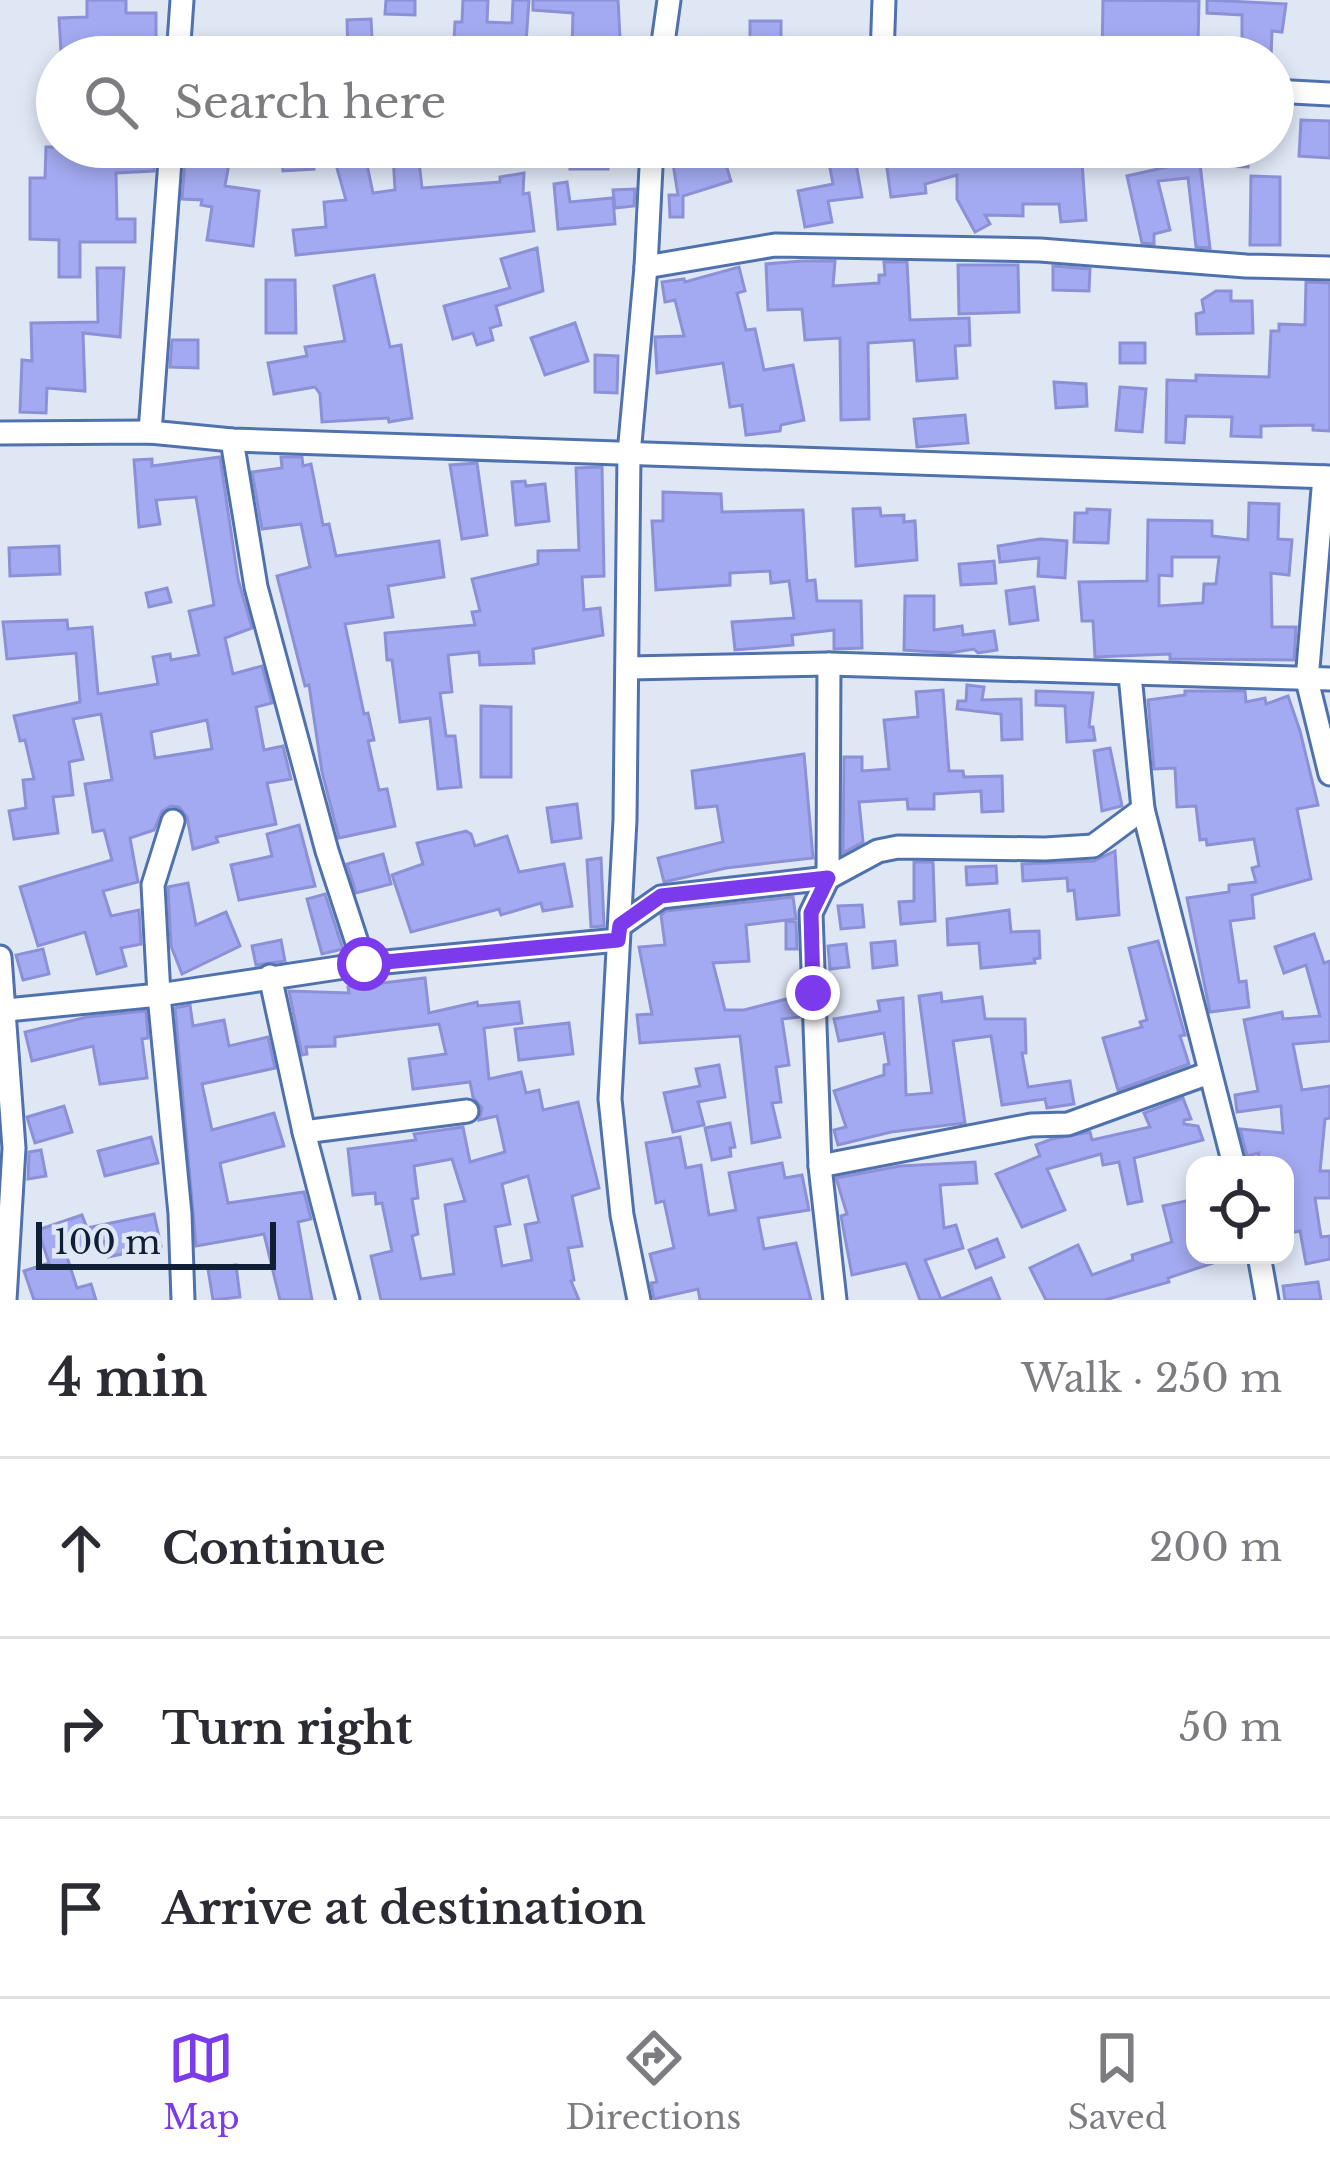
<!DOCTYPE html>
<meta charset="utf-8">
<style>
:root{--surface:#fff;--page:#f2f2f3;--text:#2b2b33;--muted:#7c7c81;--line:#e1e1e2;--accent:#7c3aed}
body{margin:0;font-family:"Libre Baskerville",serif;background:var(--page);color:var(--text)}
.controls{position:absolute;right:36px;bottom:36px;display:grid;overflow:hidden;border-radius:24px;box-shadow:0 6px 18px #0003}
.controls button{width:108px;height:108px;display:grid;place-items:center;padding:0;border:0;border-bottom:3px solid var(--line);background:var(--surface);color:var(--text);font:60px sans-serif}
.scale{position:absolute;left:36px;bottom:30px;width:240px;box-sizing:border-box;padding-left:12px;border:6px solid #101e36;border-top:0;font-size:33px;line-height:42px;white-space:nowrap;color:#101e36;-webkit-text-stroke:9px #dfe7f5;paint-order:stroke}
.stop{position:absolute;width:36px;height:36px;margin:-27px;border:9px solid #7c3aed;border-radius:50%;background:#fff}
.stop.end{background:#7c3aed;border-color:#fff;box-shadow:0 3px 12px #0008}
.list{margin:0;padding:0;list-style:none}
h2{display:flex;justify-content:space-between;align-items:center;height:156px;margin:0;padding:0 48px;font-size:51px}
h2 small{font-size:39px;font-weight:400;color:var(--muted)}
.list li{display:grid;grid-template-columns:78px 1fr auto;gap:36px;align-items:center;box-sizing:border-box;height:180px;padding:0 48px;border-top:3px solid var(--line)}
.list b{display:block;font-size:45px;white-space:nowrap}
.list em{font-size:39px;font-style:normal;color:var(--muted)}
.icon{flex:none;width:66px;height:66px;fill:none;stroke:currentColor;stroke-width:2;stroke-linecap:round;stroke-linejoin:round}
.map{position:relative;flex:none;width:1330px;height:1300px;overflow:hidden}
.search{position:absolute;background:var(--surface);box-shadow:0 6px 18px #0003;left:36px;right:36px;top:36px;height:132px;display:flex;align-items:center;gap:30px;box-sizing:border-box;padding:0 42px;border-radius:66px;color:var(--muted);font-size:45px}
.sheet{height:696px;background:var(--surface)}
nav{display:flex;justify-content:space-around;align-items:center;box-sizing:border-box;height:168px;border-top:3px solid var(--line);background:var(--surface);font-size:33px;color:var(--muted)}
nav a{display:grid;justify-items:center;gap:6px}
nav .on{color:var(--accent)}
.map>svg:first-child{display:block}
.building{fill:#a4aaf1;stroke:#8c90d6;stroke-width:3;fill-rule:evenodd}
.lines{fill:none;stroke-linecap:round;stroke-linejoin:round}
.minor-casing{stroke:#4f72ae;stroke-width:27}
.minor{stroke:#fff;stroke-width:21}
.route{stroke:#7c3aed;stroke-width:15}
</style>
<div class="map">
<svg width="1330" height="1300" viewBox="0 0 1330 1300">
<rect width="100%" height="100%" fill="#dfe7f5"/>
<g class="building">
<path d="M87,0H126V13H156V39L84,40L85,51L61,52L59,18L87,17Z"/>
<path d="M386,0H415V15L385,14Z"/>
<path d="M463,0H488L487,22L512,23L513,0H529L525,57H453L455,22H462Z"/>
<path d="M533,0H618L621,57H604V51H572L573,13L533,10Z"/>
<path d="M1103,0L1199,1L1198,45L1170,44L1169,57H1151L1152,49L1120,48V57H1102Z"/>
<path d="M1207,0L1286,4L1282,32L1272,31L1271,57H1242V15L1207,13Z"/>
<path d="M371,19L373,57H348L347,20Z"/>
<rect x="750" y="21" width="31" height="24"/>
<path d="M1301,120L1330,121V158L1299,156Z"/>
<path d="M46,147H112V157L155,154L154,171L116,173L117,219H135V242H80V277H59V240L30,239V178H45Z"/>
<path d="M199,147H232L225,186L259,191L253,246L207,240L212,207L201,205L202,200L182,199L186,149Z"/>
<path d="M280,147H312L314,169L283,171Z"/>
<path d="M331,147H397L398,150L366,160L373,193L395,190L393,155L418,153L422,188L500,182V177L524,173L523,194L529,193L534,231L296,255L293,230L326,227L324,202L346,200Z"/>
<path d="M427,147H452L451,160L427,159Z"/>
<path d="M501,147H525L524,163L501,162Z"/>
<path d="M570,147H607L608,169H570Z"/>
<path d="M826,147H853L862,197L828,201L832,222L805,227L798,191L833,184Z"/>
<path d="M1006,147H1081L1086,220L1061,222L1059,204H1023V216L985,215L990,224L975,232L957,199V175L925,184L926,193L891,197L885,154L926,149L927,154L951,149L953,157L1007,159Z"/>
<path d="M1222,147H1249L1248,167L1221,166Z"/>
<path d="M684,149L686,163L722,152L731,181L683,196V217H670L669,195H678L671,151Z"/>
<path d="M1193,161L1194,165L1200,164L1210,248L1196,247L1188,178L1158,181L1170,230L1154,234V244L1142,243L1127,176Z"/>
<path d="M1251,176L1280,177V245H1250Z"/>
<path d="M567,182L570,202L613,198L615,224L558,229L554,184Z"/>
<path d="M635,189L634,206L615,208L613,190Z"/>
<path d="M537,248L543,291L496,306L501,325L490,328L493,340L477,345L473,333L453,339L444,306L510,288L501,259Z"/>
<path d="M802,261H835L833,286L879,283V275H885L884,262H907L910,320L969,318L970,345L955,346L957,378L917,381L914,340L868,343L869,419L841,420L840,338L805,340L802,309L768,310L766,264Z"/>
<path d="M958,265H1018L1019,312L959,314Z"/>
<path d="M1053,266L1090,269L1089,291L1053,290Z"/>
<path d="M739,267L745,291L737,293L746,330L755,329L764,370L793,365L804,420L781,425L780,431L746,435L742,405L730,407L723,363L657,373L655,337L684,336L675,300L665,302L662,282L684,279L685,282Z"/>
<path d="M97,268H124L120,337L83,333L85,391L47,388L46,413L20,412L22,360L32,361L31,323L98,322Z"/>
<path d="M374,275L390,347L401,345L412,418L389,422L388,418L322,422L320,394L315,387L274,394L268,363L307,356L305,347L345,341L334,286Z"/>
<path d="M266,280H295L296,333H266Z"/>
<path d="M1306,282L1330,283V431L1313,430V425L1261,426V437L1231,436L1232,417L1186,416L1184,443L1166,442L1167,380L1196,381V375L1269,377L1271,331H1279V324L1305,325Z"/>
<path d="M1216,291H1231V301H1252L1253,333L1197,334L1196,314L1204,312L1202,300Z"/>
<path d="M575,323L588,361L545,375L531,338Z"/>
<path d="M172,340H198V368L170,367Z"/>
<rect x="1120" y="343" width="25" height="20"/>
<path d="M595,355L618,356L617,393L595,392Z"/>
<path d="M1054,382L1086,384L1087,406L1056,408Z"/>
<path d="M1120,387L1146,389L1142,432L1116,430Z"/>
<path d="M965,415L968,443L917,447L914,419Z"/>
<path d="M220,457L238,579L252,628L225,638L233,674L262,666L272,703L256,707L264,750L283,746L291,779L267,783L276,824L216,837L218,842L193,849L187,817L179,807L171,806L162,811L154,830L130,838L138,882L103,891L111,916L139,910L141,944L121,948L126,966L97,974L85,932L38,946L20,887L112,860L104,830L93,832L85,784L112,780L101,714L73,719L83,759L69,762L73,795L53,797L58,833L14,839L9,811L26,808L23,780L34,779L25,740L20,741L14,716L80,702L76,653L7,659L3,622L67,620L68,629L92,627L98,694L158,684L153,657L170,654L171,660L199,655L189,611L214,605L196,497L156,500L160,524L139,527L134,460L152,459V466ZM207,720L212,749L155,758L151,732Z"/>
<path d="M281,457H302L303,466L311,464L323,525L329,524L336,556L439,541L444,577L388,586L393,617L345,624L364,714L368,713L374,740L368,741L379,790L387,789L395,826L339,838L322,772L309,685L305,686L277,576L310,567L301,524L262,529L252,472L282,468Z"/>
<path d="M477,463L487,535L462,539L450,465Z"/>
<path d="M602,467L604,576L582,577L584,610L600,608L603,635L533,649L534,663L480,665L479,652L448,655L452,692L440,693L446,736H455L461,787L438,789L430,718L400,722L392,660H387L385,633L475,625L472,612L480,611L472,579L538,564V551L579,550L576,468Z"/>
<path d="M525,481L526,486L545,484L549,521L516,525L512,482Z"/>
<path d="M663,492L721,494L722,512L803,510L807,581L815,580L817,601H861L862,648L834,649V630L792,635L793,645L735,650L732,622L794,618L789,581L771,583L770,571L730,573V585L656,590L652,521H663Z"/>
<path d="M1249,503L1279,504L1278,539L1292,540L1289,575L1271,573L1272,627H1296L1294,660L1170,659V654L1095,657L1093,621H1082L1079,582L1147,581L1148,520L1212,521V536L1248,540ZM1172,557H1219L1216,584H1204L1203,603L1159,606V575L1172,576Z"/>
<path d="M880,508L881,516L904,515V522L915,521L917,560L856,566L853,509Z"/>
<path d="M1087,509L1110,510L1108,543L1074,542L1075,513H1087Z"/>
<path d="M1040,539L1067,541L1065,578L1038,576L1039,558L1000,562L998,546Z"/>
<path d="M59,546L60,574L10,576L9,548Z"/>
<path d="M994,561L996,583L961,585L959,564Z"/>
<path d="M1034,587L1038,620L1010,624L1006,591Z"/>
<path d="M167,588L171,602L149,607L146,593Z"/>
<path d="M905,596H934V630L962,626L963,635L994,631L997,650L978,653L974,649L949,653L904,650Z"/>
<path d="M967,685L984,687L982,700L1021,699L1022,739L1002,740L1001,714L957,709L958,701H966Z"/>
<path d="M943,690L949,771H963L964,777L1002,776L1003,811L982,812L981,791L934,794V809H908L907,799L859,802L863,842L843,853L844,757H862V771L889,769L884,720L918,717L916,692Z"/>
<path d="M1036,691L1093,693L1089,727H1093L1095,740L1067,742L1065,706L1036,705Z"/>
<path d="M1185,691H1245L1246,702L1265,698L1266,704L1288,696L1300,731L1318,805L1297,809L1311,879L1252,895L1254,918L1230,921L1239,982L1246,981L1249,1007L1210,1012L1187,898L1229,892V885L1256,882L1252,868L1259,866L1254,839L1207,845L1206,839L1200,840L1196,806L1177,807L1175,768L1154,769L1148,700L1185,695Z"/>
<path d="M481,706L511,707V777H481Z"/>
<path d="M1110,748L1122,806L1102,811L1094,751Z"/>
<path d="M804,754L813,858L726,868L664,882L658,858L723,842L717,806L696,808L692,771Z"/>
<path d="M577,804L581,838L552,842L547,808Z"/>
<path d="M299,825L315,886L239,900L231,865L272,856L267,834Z"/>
<path d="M466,831L471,834L475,846L507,836L519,872L564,864L572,906L543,911L541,903L501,915L499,909L411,932L392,875L423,864L417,843Z"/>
<path d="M1115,851L1119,915L1077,919L1074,890L1068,891L1067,878L1023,881L1022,864L1094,861Z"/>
<path d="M383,854L391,884L356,893L347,864Z"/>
<path d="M601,858L604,926L591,927L587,860Z"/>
<path d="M914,862H933L935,921L901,924L899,902L914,901Z"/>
<path d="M996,866L997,883L967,885L966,867Z"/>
<path d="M188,883L196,925L226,912L240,946L182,974L171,946L168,887Z"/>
<path d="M325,894L343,949L322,954L307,899Z"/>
<path d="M793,897L796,919L746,925L749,961L713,963L725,1010H744L798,996L800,1017L782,1019L789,1065L776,1067L781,1102L772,1103L780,1137L752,1143L740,1036L640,1043L637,1015L652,1014L639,947L665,945L661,915L666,911Z"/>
<path d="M862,905L864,927L841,929L838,906Z"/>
<path d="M1009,910L1011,932L1039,931L1040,958L1034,959L1035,963L981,968L979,943L948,945L947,919Z"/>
<path d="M786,921L796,922L797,949H786Z"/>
<path d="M1314,934L1324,963L1330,961V1041L1293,1044L1302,1090L1330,1086V1118L1325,1119L1320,1171H1330V1198H1315L1321,1237L1330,1236V1259L1306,1264L1300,1231L1285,1234V1164L1258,1162L1259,1153L1247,1156L1240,1129L1283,1133L1281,1106L1237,1112L1235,1095L1258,1091L1244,1020L1282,1012L1283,1019L1320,1016L1306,965L1284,973L1275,947Z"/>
<path d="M281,940L285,961L256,965L252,946Z"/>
<path d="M895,941L897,965L873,968L871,943Z"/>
<path d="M1158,941L1185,1035L1180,1036L1189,1064L1118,1090L1103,1038L1142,1027L1140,1022L1147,1020L1129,948Z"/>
<path d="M846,944L849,967L830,969L828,946Z"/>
<path d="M43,949L49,974L23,980L16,955Z"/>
<path d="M425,978L429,1013L477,1002L478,1006L519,1002L522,1023L484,1028L489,1079L521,1072L526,1093L539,1090L543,1110L578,1102L599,1188L572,1196L582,1246L568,1248L574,1280L571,1281L579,1300H381L371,1256L392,1251L382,1203L376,1204L375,1193L353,1195L348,1149L416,1140L414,1134L463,1127L470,1162L505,1152L497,1116L479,1120L482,1108L473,1097L470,1082L413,1089L409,1059L446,1054L439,1024L335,1037V1046L306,1047L307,1054L302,1055L289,991L349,993L348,987ZM452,1159L465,1201L445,1205L454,1274L421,1279L412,1236L418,1234L412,1199L418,1198L414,1166ZM528,1176L539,1222L525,1225L532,1260L502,1266L495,1227L510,1224L502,1184Z"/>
<path d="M941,993L942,1002L982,997L985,1019H1025L1026,1053H1022L1028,1087L1070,1081L1074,1104L1047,1108L1045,1099L1002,1105L991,1036L953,1041L965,1123L891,1132L838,1145L834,1130L846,1127L834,1091L884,1075V1065L889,1064L884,1033L839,1041L834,1019L880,1011L878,1001L903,998L906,1095L932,1093L919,996Z"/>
<path d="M190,1005L193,1026L224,1020L229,1046L268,1037L275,1068L202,1084L212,1130L274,1113L284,1146L220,1163L228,1203L304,1192L311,1219L298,1222L312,1300H280L264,1234L196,1246L175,1008Z"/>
<path d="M146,1011L148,1038L142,1039L147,1078L100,1084L93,1046L32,1061L25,1032L87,1017Z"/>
<path d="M569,1023L573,1054L519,1060L515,1029Z"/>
<path d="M719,1065L725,1097L698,1102L704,1125L673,1132L664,1093L700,1086L696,1069Z"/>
<path d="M1183,1098L1191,1119L1184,1120V1124L1198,1126L1203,1140L1134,1158L1142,1201L1128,1204L1119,1162L1103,1165L1101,1154L1047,1169L1065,1210L1022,1227L996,1174L1040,1156L1036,1145L1052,1139L1090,1132L1092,1140L1150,1127L1144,1113Z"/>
<path d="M64,1106L72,1132L35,1143L27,1117Z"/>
<path d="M730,1123L735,1147L730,1148L731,1156L712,1160L705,1128Z"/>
<path d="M151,1137L158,1163L105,1176L98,1151Z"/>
<path d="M680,1137L686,1168L701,1165L709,1215L736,1210L729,1173L782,1163L785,1178L802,1175L809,1210L758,1218L764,1249L796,1243L811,1300H700L698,1289L654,1299L651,1283L657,1282L650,1254L674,1248L664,1201L656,1203L646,1143Z"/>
<path d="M41,1150L46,1176L28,1179L29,1152Z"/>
<path d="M975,1162L977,1183L940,1185L944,1228L956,1225L963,1248L925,1260L941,1299L991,1278L1000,1300H920L906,1263L852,1275L841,1216L847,1214L836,1178L900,1166Z"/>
<path d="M1195,1199V1255L1231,1257L1168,1278L1169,1282L1105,1300H1046L1030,1268L1078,1245L1092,1275L1133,1260L1132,1255L1172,1242L1163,1206Z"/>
<path d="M154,1214L161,1246L108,1257L104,1242L66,1254L77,1288L91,1284L96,1300H34L24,1271L49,1263L38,1230L82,1215L87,1228Z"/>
<path d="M997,1239L1004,1257L976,1268L969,1250Z"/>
<path d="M236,1265L240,1297L213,1300L208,1269Z"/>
<path d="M1318,1282L1321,1300H1285L1283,1286Z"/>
</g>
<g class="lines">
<g class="minor-casing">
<g id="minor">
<path d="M178,57L182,0"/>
<path d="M661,57L669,0"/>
<path d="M882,57L884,0"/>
<path d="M1273,91L1330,94"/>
<path d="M646,267L775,245L1040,250L1246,266L1330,268"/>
<path d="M150,432L171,147"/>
<path d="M0,433L150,432L232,440L1330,477"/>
<path d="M232,440L256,587L327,851L364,964"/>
<path d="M1324,477L1307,680L1330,774"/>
<path d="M829,664L828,878L811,913L820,1166L835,1300"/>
<path d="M629,668L829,664L1330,679"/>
<path d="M1130,675L1143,809L1234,1165"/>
<path d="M173,821L153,885L159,995L180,1214L183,1300"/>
<path d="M621,925L661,897L828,878L878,851L898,847L1045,849L1093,846L1143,809"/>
<path d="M0,957L14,1148L5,1300"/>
<path d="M270,976L304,1132L348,1300"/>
<path d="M7,1010L159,995L364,964L618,940"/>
<path d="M304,1132L467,1111"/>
<path d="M820,1166L1031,1125L1068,1124L1209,1073"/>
<path d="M1259,1255L1267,1300"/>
<path d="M639,1300L622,1215L610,1099L625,820L629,454L646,267L652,147"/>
</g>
</g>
<use href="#minor" class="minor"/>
</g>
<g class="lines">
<path class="route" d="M364,964L618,940L620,925L661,896L828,878L811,913L813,993"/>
</g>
</svg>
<div class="controls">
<button><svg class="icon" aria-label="locate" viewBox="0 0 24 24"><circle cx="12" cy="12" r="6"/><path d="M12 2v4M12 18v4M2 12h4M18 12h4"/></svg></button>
</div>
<div class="scale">100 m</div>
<div class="stop" style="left:364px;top:964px"></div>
<div class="stop end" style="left:813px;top:993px"></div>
<div class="search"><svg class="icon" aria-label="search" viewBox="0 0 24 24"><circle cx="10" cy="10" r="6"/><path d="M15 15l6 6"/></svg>Search here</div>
</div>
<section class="sheet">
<h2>4 min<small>Walk · 250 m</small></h2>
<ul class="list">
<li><svg class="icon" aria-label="ahead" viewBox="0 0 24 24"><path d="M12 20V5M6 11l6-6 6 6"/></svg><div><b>Continue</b></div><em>200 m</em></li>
<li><svg class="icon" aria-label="right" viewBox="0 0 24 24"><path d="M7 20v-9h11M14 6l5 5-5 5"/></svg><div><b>Turn right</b></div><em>50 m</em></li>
<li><svg class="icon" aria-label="arrive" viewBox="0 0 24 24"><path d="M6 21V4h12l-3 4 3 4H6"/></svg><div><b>Arrive at destination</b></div></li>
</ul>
</section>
<nav>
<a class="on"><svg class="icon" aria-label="map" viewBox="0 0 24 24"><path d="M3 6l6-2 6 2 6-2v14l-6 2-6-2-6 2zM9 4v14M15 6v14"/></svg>Map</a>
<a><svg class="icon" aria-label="directions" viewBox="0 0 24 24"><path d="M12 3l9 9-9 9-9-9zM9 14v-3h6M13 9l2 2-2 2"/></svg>Directions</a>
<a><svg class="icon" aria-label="saved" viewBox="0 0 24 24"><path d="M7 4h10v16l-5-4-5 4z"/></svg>Saved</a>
</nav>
